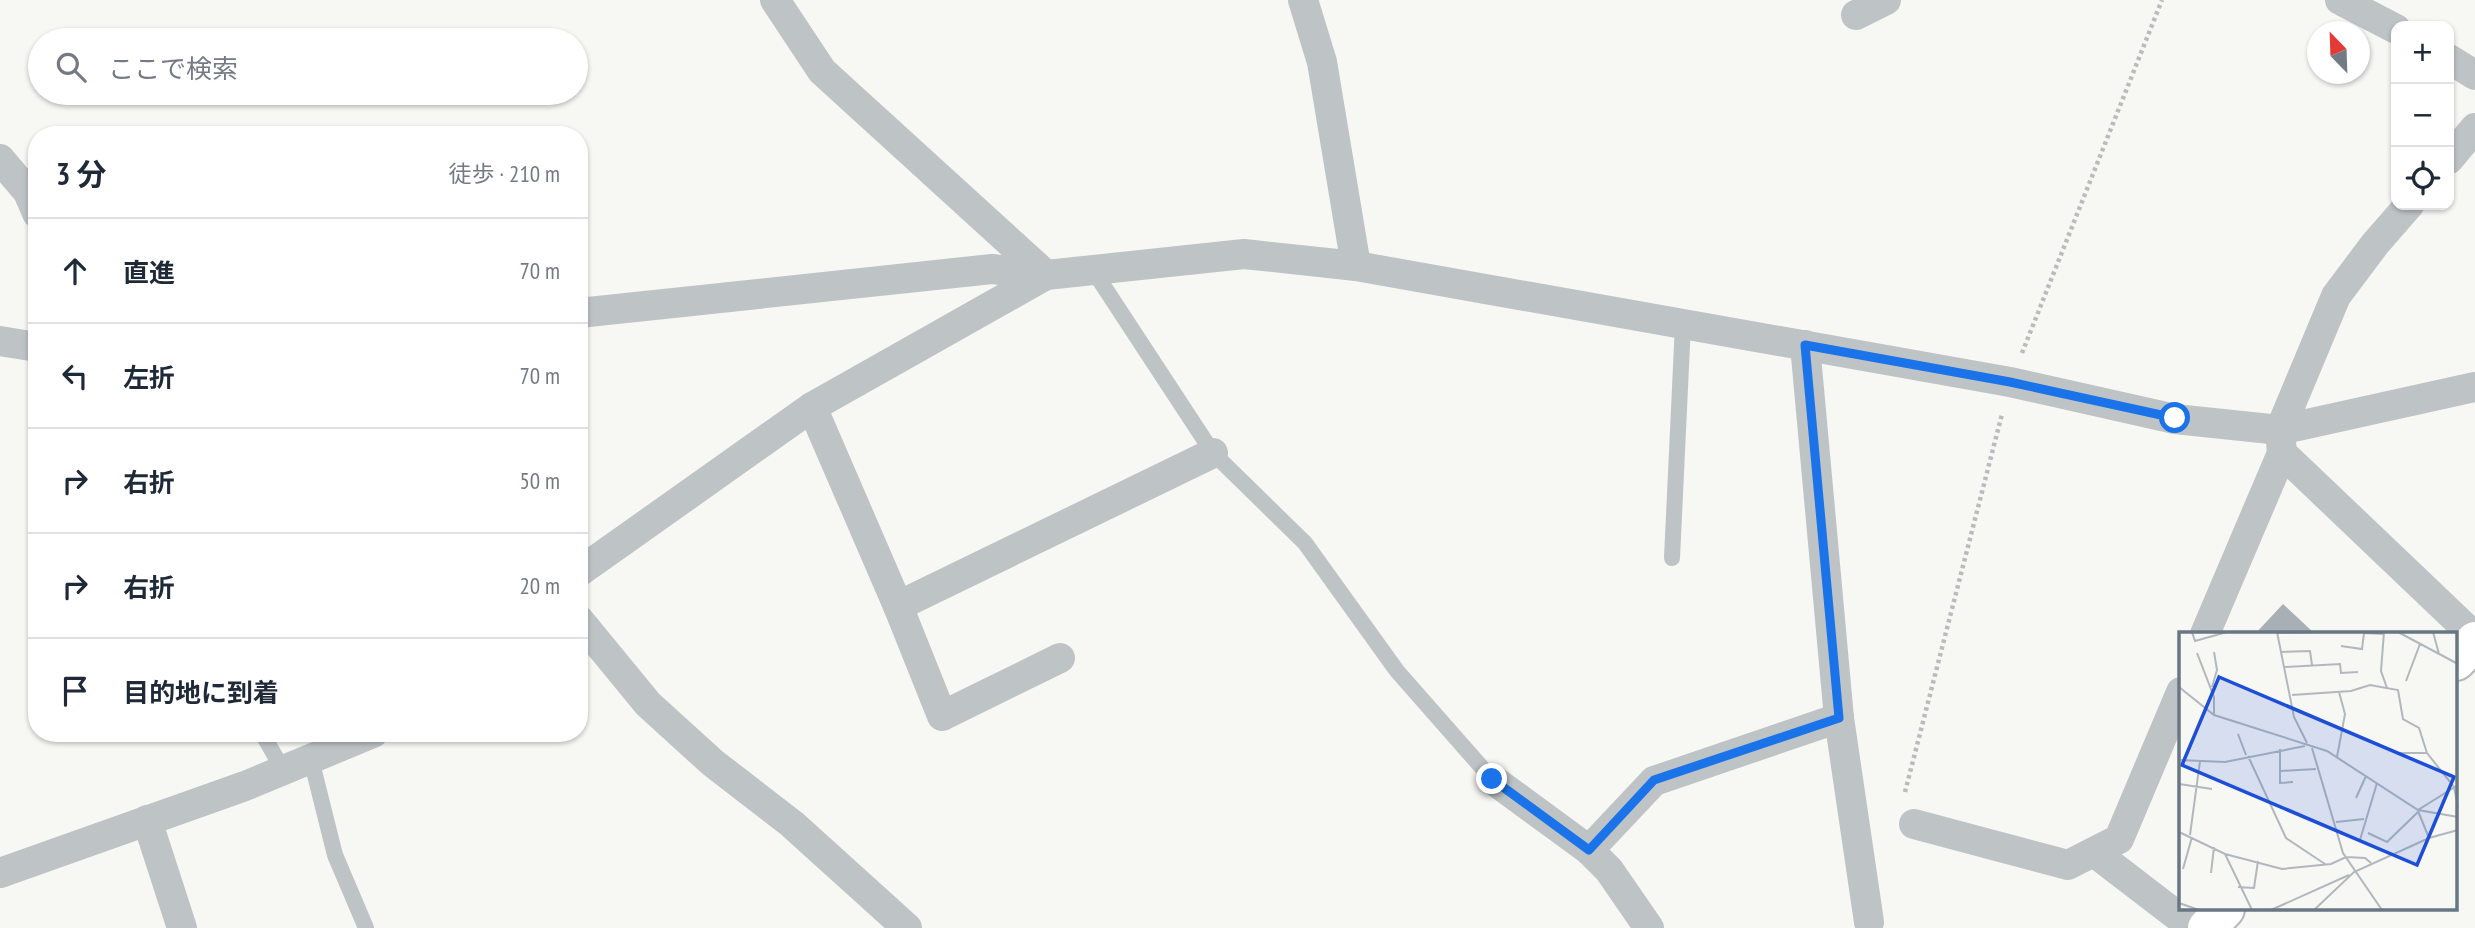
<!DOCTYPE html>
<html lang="ja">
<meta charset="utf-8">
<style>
:root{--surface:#fff;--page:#f6f6f7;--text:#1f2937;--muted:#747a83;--line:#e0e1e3}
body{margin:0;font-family:"PT Sans Narrow","Noto Sans JP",sans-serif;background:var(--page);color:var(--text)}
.controls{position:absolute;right:21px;top:21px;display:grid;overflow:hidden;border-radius:14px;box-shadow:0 2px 5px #0004}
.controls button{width:63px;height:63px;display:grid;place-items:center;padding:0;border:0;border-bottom:2px solid var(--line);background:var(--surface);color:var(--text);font:35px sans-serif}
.compass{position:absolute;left:2307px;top:21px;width:63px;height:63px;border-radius:50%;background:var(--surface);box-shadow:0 2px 5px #0004;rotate:337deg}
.stop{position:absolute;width:21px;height:21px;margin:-16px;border:5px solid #1a73e8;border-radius:50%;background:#fff}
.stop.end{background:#1a73e8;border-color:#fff;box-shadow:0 2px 7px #0008}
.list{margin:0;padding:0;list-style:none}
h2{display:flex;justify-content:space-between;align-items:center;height:91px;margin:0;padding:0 28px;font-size:30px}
h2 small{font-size:23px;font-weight:400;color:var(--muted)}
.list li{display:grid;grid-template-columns:46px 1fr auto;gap:21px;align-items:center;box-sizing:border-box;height:105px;padding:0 28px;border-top:2px solid var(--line)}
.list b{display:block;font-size:26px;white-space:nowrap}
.list em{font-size:23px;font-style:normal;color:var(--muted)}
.icon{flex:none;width:38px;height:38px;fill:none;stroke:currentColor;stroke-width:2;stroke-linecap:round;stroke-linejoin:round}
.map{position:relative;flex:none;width:2475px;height:928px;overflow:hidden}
.search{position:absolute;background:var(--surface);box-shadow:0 2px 5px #0004;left:28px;top:28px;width:560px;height:77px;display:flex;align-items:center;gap:18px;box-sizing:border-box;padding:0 24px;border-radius:38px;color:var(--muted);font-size:26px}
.panel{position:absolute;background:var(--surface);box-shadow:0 2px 5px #0004;left:28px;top:126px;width:560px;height:616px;border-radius:28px}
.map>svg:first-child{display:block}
.building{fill:#a8b0b5}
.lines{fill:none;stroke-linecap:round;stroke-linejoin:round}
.secondary-casing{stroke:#b3b8bd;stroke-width:42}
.path{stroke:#b9bcbe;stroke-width:4.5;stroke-dasharray:3.5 3.5;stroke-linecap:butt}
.lane{stroke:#bec3c6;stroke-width:16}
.street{stroke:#bec3c6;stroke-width:30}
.secondary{stroke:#fff;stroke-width:38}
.route{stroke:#1a73e8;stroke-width:9}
.inset-road{fill:none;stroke:#b1b8bd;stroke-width:2}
.view{fill:#1d4ed8;fill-opacity:0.15;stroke:#1d4ed8;stroke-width:3.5}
.inset-edge{fill:none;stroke:#687784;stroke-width:3.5}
</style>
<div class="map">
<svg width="2475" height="928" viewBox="0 0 2475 928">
<rect width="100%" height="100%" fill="#f7f7f4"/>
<path class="building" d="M2283,604L2315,634H2255Z"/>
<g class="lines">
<g class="secondary-casing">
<g id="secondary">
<path d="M2456,661L2475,641"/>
<path d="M2207,928L2225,909"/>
</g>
</g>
<g class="path">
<path d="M2022,353L2162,0"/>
<path d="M1905,792L2002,414"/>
</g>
<g class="lane">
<path d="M1093,270L1213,453L1305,543L1397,671L1492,779"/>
<path d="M1672,558L1683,324"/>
<path d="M262,733L283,770"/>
<path d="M311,759L335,855L366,928"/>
</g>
<g class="street">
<path d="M775,0L822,71L1046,275"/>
<path d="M1303,0L1322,62L1356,266"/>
<path d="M2340,0L2396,29"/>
<path d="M1856,15L1886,0"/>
<path d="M2449,59L2475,75"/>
<path d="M0,159L28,192L37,213"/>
<path d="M2449,159L2475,128"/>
<path d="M2409,205L2375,244L2336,296L2280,430L2282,453L2475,637"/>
<path d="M579,313L992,269L1046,275L1244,254L1356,266L2010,382L2175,419L2280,430L2475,387"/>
<path d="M0,341L37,347"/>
<path d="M1805,345L1839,718L1869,922"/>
<path d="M812,407L898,606L942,716L1060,658"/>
<path d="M579,572L812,407L1046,275"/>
<path d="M898,606L1213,453"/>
<path d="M579,620L648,704L713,763L792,824L907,928"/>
<path d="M2205,634L2282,453"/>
<path d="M1492,779L1589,850L1609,870L1649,928"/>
<path d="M147,820L182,928"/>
<path d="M1914,824L2068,865L2119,839L2181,692"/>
<path d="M1589,850L1654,781L1839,718"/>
<path d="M2094,852L2193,928"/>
<path d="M0,873L245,786L373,733"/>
</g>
<use href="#secondary" class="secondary"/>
</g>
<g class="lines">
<path class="route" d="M1492,779L1589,850L1654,780L1839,718L1805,345L2010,382L2175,418"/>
</g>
<g transform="translate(2179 632)">
<rect width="278" height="278" fill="#f7f7f4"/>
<path class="inset-road" d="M13,0L16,9L48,0M98,0L115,85L128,111M205,0L202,39L208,56M219,0L279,32M254,0L260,22M98,1L145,0M162,14L183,17L185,1L204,2M101,20L131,19L133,33M18,21L35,65V83M105,35L161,32L162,41L179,40M227,49L241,12M0,55L35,83L148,119L239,178L279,185M33,55L38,38L35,20M113,63L172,59L191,53L219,58L224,87L240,96L248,121L275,155L279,175M59,102L67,123M133,116L164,221L203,278M101,117V151L114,150M216,121H248M69,124L107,206L146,232M158,125L166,82L160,60M0,128L46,130L126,114M101,139L137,137M0,152L33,157M177,166L187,144M239,178L279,153M239,179L250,206M157,190L185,187M0,200L46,222L103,237L152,232L167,225L186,226L192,231M189,201L208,210L239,180M11,203L21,129M181,208L198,151M46,222L73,278M4,237L13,205M32,241L35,215M59,255L75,256L79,229M0,271L20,278M92,278L170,243M135,278L175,240L250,206L279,198"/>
<path class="view" d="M40,45L275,145L238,233L3,133Z"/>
<rect width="278" height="278" class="inset-edge"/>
</g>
</svg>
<div class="controls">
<button>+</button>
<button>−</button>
<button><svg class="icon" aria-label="locate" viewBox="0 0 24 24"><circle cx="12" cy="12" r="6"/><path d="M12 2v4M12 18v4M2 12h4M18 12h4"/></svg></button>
</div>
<svg class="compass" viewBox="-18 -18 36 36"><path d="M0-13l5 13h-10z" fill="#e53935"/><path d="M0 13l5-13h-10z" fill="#747a83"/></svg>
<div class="stop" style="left:2175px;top:418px"></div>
<div class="stop end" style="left:1492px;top:779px"></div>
<div class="search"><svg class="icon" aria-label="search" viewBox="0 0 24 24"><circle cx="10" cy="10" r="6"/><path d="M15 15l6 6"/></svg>ここで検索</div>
<section class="panel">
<h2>3 分<small>徒歩 · 210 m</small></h2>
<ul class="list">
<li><svg class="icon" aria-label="ahead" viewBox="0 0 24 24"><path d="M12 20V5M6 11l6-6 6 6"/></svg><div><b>直進</b></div><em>70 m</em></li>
<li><svg class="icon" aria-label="left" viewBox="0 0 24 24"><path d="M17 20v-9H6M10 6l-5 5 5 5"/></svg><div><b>左折</b></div><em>70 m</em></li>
<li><svg class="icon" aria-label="right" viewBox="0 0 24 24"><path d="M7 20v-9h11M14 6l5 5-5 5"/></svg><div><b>右折</b></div><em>50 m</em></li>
<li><svg class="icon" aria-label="right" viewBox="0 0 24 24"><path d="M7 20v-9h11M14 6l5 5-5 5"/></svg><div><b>右折</b></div><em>20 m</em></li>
<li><svg class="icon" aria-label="arrive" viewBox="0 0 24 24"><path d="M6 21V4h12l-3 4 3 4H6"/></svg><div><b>目的地に到着</b></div></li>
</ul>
</section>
</div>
